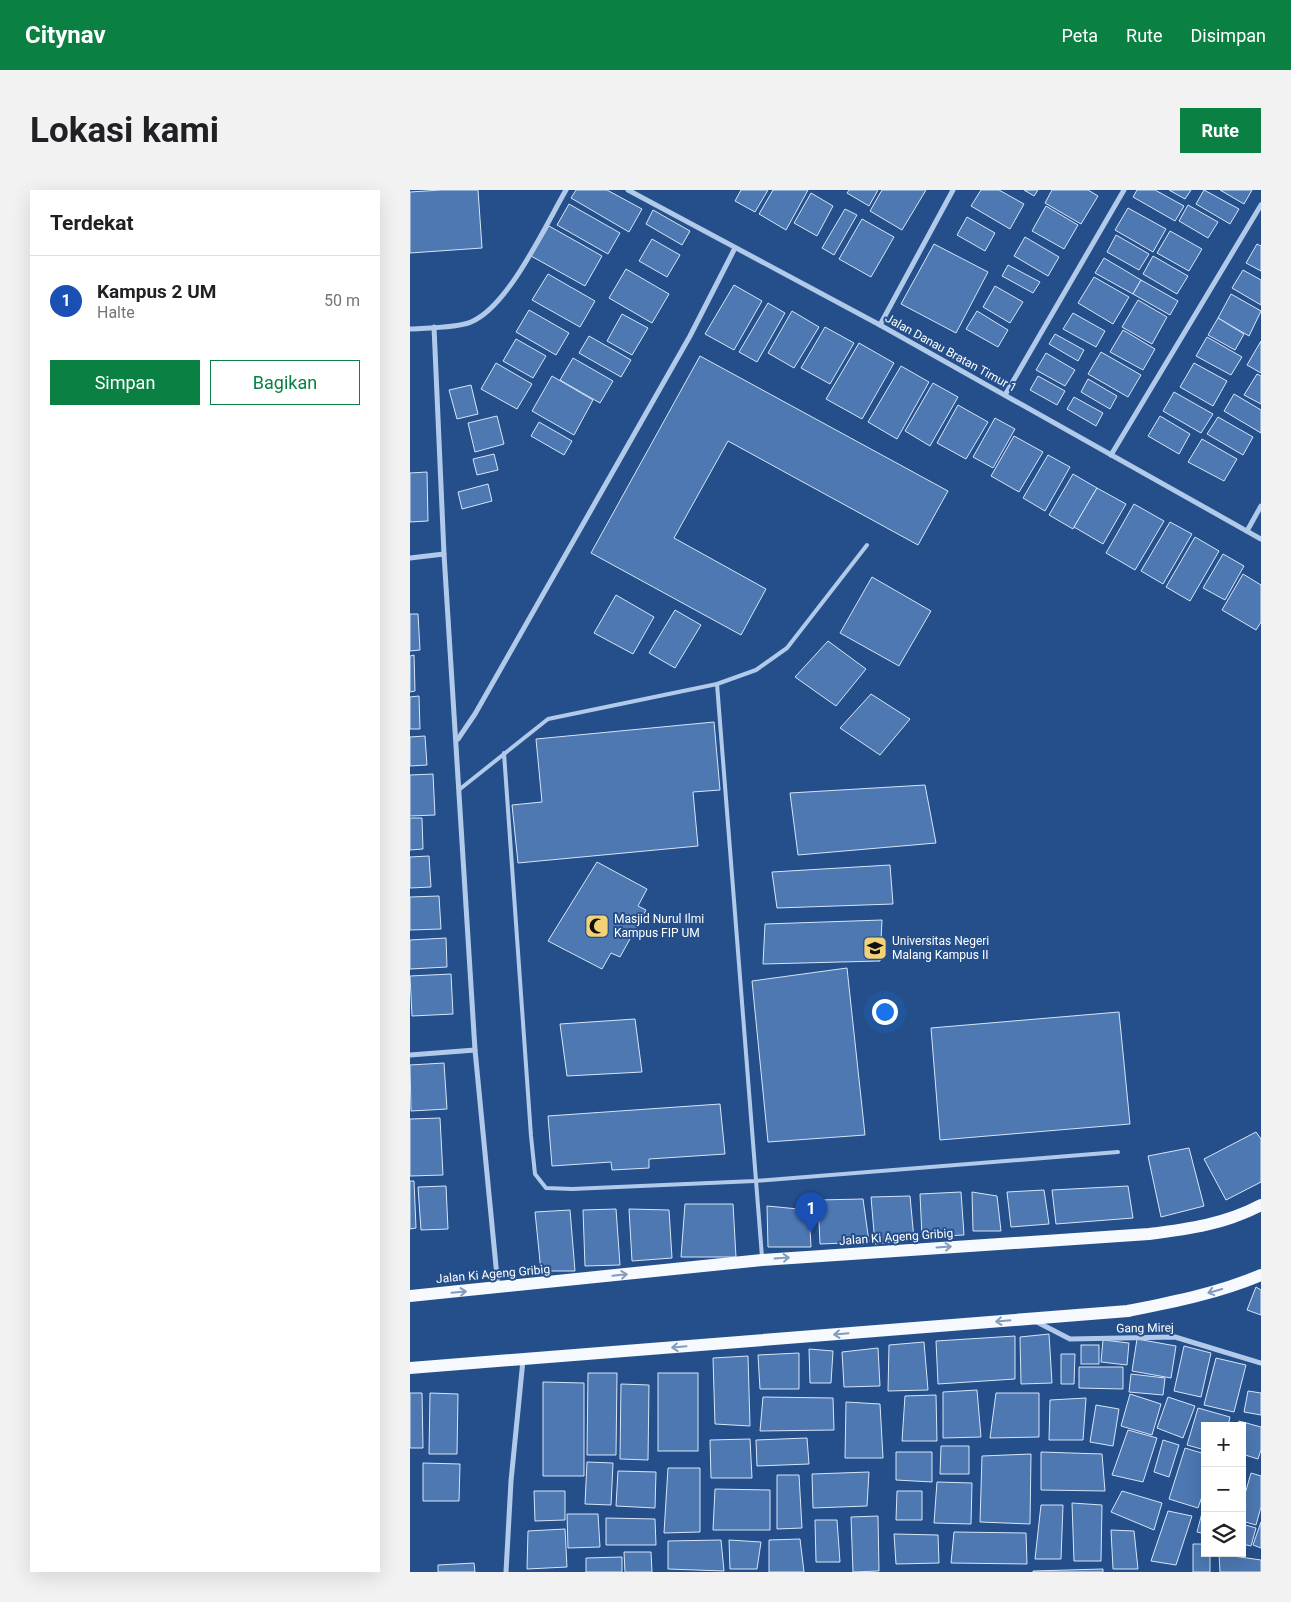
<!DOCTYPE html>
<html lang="id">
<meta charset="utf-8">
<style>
:root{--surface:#fff;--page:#f2f2f2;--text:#202124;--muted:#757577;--line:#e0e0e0;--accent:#0b8043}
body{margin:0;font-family:Roboto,sans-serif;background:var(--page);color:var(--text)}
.controls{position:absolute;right:15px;bottom:15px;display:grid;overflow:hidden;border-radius:0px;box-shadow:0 5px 20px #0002}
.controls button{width:45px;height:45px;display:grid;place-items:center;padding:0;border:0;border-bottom:1px solid var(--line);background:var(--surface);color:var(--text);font:25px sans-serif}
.you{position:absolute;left:474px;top:821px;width:18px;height:18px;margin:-12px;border:4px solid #fff;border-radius:50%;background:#1a73e8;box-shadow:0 0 0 8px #1a73e833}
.badge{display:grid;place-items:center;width:32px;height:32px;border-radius:50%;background:var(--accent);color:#fff;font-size:16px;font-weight:700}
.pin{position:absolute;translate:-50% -41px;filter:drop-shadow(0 1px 2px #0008)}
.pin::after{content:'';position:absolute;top:26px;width:18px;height:15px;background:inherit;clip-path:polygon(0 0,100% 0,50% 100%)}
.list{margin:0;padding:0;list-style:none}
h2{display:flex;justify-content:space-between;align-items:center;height:65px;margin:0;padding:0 20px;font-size:21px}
h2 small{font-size:16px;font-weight:400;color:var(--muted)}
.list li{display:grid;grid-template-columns:32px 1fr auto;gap:15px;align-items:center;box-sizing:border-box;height:90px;padding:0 20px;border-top:1px solid var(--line)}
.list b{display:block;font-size:19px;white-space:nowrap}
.list p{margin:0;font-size:16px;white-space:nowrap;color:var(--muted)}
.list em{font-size:16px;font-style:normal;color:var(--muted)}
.actions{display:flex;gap:10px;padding:15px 20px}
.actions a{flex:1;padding:11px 0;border:1px solid var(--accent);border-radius:0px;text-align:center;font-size:18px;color:var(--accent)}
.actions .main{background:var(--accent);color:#fff}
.icon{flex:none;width:28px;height:28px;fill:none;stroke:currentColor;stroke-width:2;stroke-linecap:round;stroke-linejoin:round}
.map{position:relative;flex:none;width:851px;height:1382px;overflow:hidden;border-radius:0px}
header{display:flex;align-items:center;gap:30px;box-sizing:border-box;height:70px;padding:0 25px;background:var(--accent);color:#fff}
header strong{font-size:24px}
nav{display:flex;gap:28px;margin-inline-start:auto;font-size:18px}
.intro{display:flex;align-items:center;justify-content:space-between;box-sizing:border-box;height:120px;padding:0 30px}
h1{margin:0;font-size:35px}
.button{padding:12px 22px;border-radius:0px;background:var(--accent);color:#fff;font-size:18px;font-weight:700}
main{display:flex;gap:30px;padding:0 30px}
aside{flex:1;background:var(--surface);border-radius:0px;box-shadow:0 5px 20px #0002}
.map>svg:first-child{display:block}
.building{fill:#4d78b2;stroke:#d6e5f8}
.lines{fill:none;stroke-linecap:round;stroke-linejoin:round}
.service{stroke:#b2caea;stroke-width:4}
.minor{stroke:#b2caea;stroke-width:5}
.primary{stroke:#f6f9fe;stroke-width:12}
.oneway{stroke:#839cbe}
.labels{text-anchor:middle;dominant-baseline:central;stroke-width:4;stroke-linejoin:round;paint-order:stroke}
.street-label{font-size:12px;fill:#fff;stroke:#254f8a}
.poi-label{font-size:12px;fill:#fff;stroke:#254f8a;text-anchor:start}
</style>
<header>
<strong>Citynav</strong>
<nav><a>Peta</a><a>Rute</a><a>Disimpan</a></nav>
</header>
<div class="intro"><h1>Lokasi kami</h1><a class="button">Rute</a></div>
<main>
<aside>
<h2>Terdekat<small></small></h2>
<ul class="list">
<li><span class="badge" style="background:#1a4fb4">1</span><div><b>Kampus 2 UM</b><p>Halte</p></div><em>50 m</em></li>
</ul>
<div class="actions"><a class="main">Simpan</a><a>Bagikan</a></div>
</aside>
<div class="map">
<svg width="851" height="1382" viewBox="0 0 851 1382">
<rect width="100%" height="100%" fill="#254f8a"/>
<g class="building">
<path d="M31,0H68L72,58L0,63V2Z"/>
<path d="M166,0H197L232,19L219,42L161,8Z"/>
<path d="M331,0H358L345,22L325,11Z"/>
<path d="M363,0H398L376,40L349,24Z"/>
<path d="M439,0H468L459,16L437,3Z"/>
<path d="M472,0H516L492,40L460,21Z"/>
<path d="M571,0H589L614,14L600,39L561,16Z"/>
<path d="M614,0H628L624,6Z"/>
<path d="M642,0H678L688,6L671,34L635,13Z"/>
<path d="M727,0H745L774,16L765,31L723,7Z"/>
<path d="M759,0H781L775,9Z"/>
<path d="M794,0L829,19L820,34L786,14Z"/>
<path d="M810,0H842L834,14Z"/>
<path d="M401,3L423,16L407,46L384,33Z"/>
<path d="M159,14L210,43L198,64L147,35Z"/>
<path d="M778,15L808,32L798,48L769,31Z"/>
<path d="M636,16L668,35L654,59L622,41Z"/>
<path d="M718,18L756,39L743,62L705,40Z"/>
<path d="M435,19L447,25L424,65L412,58Z"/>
<path d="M243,20L280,41L272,55L236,34Z"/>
<path d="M557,27L585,43L575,61L547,45Z"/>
<path d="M452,29L484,47L461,87L429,69Z"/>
<path d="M139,36L192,66L175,96L121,66Z"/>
<path d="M760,41L792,59L779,81L747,63Z"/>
<path d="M706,45L739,64L729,80L697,62Z"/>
<path d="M615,47L649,67L638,86L604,66Z"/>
<path d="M242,49L270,65L257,87L229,71Z"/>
<path d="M524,54L578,82L546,143L491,114Z"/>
<path d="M847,54L851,56V81L836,73Z"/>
<path d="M743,66L778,86L767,104L733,84Z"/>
<path d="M694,68L731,90L723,104L685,83Z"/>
<path d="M598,75L630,92L623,103L592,86Z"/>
<path d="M216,79L259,104L242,133L199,108Z"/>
<path d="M833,80L851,90V115L822,98Z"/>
<path d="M138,84L185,111L170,137L122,110Z"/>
<path d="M684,87L719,107L703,134L668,113Z"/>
<path d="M731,90L768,111L760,125L723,104Z"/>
<path d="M324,95L352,111L324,160L295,144Z"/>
<path d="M585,96L613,112L600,133L573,117Z"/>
<path d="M821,104L851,121L839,146L808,128Z"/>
<path d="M728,110L757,127L742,154L712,137Z"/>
<path d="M358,113L375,123L347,172L329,162Z"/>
<path d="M119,120L159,143L146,165L106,142Z"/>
<path d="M382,121L409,137L384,178L358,163Z"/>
<path d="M567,121L598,140L588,157L556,139Z"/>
<path d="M663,123L695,141L686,157L653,139Z"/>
<path d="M212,124L238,138L222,165L197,151Z"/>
<path d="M808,128L834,144L825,160L798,145Z"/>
<path d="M415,137L444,153L420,194L391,178Z"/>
<path d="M713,140L745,159L733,180L700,162Z"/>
<path d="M645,144L674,160L668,171L639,154Z"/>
<path d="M179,146L221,170L211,187L169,163Z"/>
<path d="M797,147L832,167L821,185L786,166Z"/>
<path d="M106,149L136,166L123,188L93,171Z"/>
<path d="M851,151V183L837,175Z"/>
<path d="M449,153L484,173L452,229L416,209Z"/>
<path d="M691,162L731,185L718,207L678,184Z"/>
<path d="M636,163L665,180L655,196L626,180Z"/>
<path d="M290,166L538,301L508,355L318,251L264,348L356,399L331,445L181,363Z"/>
<path d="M163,168L203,191L190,213L150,190Z"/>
<path d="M86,173L122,194L107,219L71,199Z"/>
<path d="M784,173L817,191L803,216L770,197Z"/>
<path d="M491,176L519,192L487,249L458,232Z"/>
<path d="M847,184L851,186V214L834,205Z"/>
<path d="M142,186L183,210L164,245L122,221Z"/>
<path d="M628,186L655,201L647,215L620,200Z"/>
<path d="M678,189L707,206L700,219L671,202Z"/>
<path d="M523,193L548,207L520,256L495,241Z"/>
<path d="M61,195L68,224L47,229L39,200Z"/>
<path d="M764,202L803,224L791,243L753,221Z"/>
<path d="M824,204L851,220V243L814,221Z"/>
<path d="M664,207L693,223L686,236L657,219Z"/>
<path d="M548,215L578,232L556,269L527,253Z"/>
<path d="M87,226L94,254L65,262L58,233Z"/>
<path d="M750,226L780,244L769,264L738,246Z"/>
<path d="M808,227L843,247L833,265L797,244Z"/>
<path d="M585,228L605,239L583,278L563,267Z"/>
<path d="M129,232L162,251L154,265L121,246Z"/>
<path d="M604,246L633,262L609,302L581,286Z"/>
<path d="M792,249L827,269L814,291L778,272Z"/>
<path d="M84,264L88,280L67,285L63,269Z"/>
<path d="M638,265L660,277L635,321L613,308Z"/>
<path d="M17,282L18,331L0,332V283Z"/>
<path d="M663,284L687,298L663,339L639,325Z"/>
<path d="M78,294L82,311L52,319L48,302Z"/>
<path d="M687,298L716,314L693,354L664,337Z"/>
<path d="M724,314L754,331L725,380L696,363Z"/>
<path d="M760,332L782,344L753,394L731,381Z"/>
<path d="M785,347L809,361L780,411L756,397Z"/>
<path d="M813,364L834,376L815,410L793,398Z"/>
<path d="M833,384L851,395V432L846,440L812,420Z"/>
<path d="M462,387L521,421L489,476L430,443Z"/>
<path d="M206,405L244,427L223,464L184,443Z"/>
<path d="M265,420L291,435L265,478L239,463Z"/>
<path d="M0,424H8L10,460L0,461Z"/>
<path d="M418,451L456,479L426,516L385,487Z"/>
<path d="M4,465L5,501L0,502V466Z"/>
<path d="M461,504L500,529L470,565L430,538Z"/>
<path d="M9,506L10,539H0V507Z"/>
<path d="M304,532L310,600L283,602L288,656L108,673L102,615L132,612L126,549Z"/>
<path d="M15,546L17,575L0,576V547Z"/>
<path d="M23,584L25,625L0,626V585Z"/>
<path d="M515,595L526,653L388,665L380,603Z"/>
<path d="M0,628H12L13,659L0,660Z"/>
<path d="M19,666L21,697L0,698V667Z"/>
<path d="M187,672L237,699L228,716L236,720L210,767L201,763L192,779L138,751Z"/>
<path d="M480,675L483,714L367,718L362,682Z"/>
<path d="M29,706L31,739L0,740V707Z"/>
<path d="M472,730L470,771L353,774L355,734Z"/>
<path d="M36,748L37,777L0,779V750Z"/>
<path d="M437,778L455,945L358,952L342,791Z"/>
<path d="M41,784L43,824L2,826L0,786Z"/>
<path d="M709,822L720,934L530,950L521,838Z"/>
<path d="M225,829L232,882L157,886L150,834Z"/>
<path d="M34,873L37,919L1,921L0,875Z"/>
<path d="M310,914L315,964L239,969V978L202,980L201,972L142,976L138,926Z"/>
<path d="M30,928L33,985L0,986V929Z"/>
<path d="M846,942L851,949V992L816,1010L794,969Z"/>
<path d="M779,958L794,1016L751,1027L738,966Z"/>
<path d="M0,991H4L6,1038L0,1039Z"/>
<path d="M36,996L38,1039L11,1040L8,997Z"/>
<path d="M718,996L723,1028L646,1034L642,1000Z"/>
<path d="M634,1000L639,1034L601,1037L597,1002Z"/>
<path d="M551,1002L554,1045L512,1047L510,1004Z"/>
<path d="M562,1002L587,1006L591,1041H563Z"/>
<path d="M500,1006L504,1049L465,1054L461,1007Z"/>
<path d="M453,1009L459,1052L410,1054L408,1010Z"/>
<path d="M275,1014H323L326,1067H271Z"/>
<path d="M357,1016L399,1020L401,1057H358Z"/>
<path d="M206,1019L210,1075L175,1076L173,1020Z"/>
<path d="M219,1019L259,1020L262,1068L222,1071Z"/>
<path d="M160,1020L165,1081H131L125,1022Z"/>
<path d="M846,1097L851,1100V1125L837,1120Z"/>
<path d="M639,1144L642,1193L611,1194L610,1147Z"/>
<path d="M605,1146V1189L528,1194L526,1151Z"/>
<path d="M727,1149L766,1156L761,1188L722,1181Z"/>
<path d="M693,1150L719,1153L717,1175L691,1172Z"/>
<path d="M514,1152L518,1200L478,1201L479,1155Z"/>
<rect x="671" y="1155" width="18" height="19"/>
<path d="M774,1156L801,1163L791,1207L764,1201Z"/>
<path d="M468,1158L470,1196L434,1197L432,1162Z"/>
<path d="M399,1159L423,1161L421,1193H400Z"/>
<path d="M389,1163V1199H350L348,1165Z"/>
<path d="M651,1164H665L664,1194H651Z"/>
<path d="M338,1166L340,1236L305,1234L303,1168Z"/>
<path d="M806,1168L836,1175L824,1222L794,1215Z"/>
<path d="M669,1177H713V1199L669,1198Z"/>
<path d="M178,1183H207L206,1265H177Z"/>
<rect x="248" y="1183" width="40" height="78"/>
<path d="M721,1184L755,1188L753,1205L719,1202Z"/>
<path d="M133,1192L174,1193V1286H133Z"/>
<path d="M211,1194L239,1195L238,1270L210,1269Z"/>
<path d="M567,1200L571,1247L533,1248V1202Z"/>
<path d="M838,1201L851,1203V1225L834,1222Z"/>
<path d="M0,1203H12L13,1258H0Z"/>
<path d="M20,1203L48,1204L47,1264H19Z"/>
<path d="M586,1203H629V1247L580,1248Z"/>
<path d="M720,1204L751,1214L742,1245L711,1236Z"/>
<path d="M526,1205L527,1251H492L495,1206Z"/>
<path d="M353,1207L423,1208L424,1240L350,1241Z"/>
<path d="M758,1207L785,1216L773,1248L747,1238Z"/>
<path d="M676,1208L673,1250H639L640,1210Z"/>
<path d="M436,1212L470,1214L473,1268H435Z"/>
<path d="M686,1215L709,1219L703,1256L680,1252Z"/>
<path d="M788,1218L820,1227L818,1236H795V1260L777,1255Z"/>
<path d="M829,1231L851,1237V1260L848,1269L832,1264V1236H827Z"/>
<path d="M718,1240L747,1248L733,1292L702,1285Z"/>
<path d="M397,1248L399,1274L347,1276L346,1250Z"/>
<path d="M340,1249L342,1288H301L300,1250Z"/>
<path d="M753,1250L769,1255L759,1287L744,1282Z"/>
<path d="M531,1256H559V1284H530Z"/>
<path d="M775,1258L795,1264V1298L788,1318L759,1309Z"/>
<path d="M486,1262H522V1292L486,1290Z"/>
<path d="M631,1262L692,1264L695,1301L631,1300Z"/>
<path d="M621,1264L620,1334L570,1332L572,1266Z"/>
<path d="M177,1272L203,1273L201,1315L175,1314Z"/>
<path d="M13,1273L50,1274L49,1311H13Z"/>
<path d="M258,1278H290V1342L254,1343Z"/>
<path d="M208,1281L246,1282L245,1318L206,1316Z"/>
<path d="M459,1282L457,1316L403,1318L402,1284Z"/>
<path d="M841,1283L851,1286V1317L846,1335L832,1331V1314Z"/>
<path d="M367,1285H389L392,1338L367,1339Z"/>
<path d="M527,1292L562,1293L561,1334L524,1333Z"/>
<path d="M305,1299L360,1300V1340H303Z"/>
<path d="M124,1301H155V1330L125,1331Z"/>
<path d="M487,1301H512V1330H486Z"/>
<path d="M712,1301L752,1313L744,1340L701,1322Z"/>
<path d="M662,1313L692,1315L691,1371H664Z"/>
<path d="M631,1315H653L651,1369H625Z"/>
<path d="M758,1321L782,1326L766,1375L741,1371Z"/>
<path d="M792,1323L795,1324V1344L787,1342Z"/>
<path d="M157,1324H188L190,1357L158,1358Z"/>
<path d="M468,1326L469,1381L443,1382L441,1327Z"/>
<path d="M196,1328L245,1329L246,1355H196Z"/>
<path d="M405,1330H427L430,1372H406Z"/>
<path d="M851,1332V1358L843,1355Z"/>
<path d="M832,1334L846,1338L841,1356L832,1354Z"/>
<path d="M155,1339L157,1377L117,1379L118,1341Z"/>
<path d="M701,1340L724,1341L728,1379H703Z"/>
<path d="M544,1342L616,1343L617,1374L541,1373Z"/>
<path d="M484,1344L528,1345L529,1373L486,1374Z"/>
<path d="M390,1349L394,1382H359V1350Z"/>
<path d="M311,1350L314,1381L258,1379V1351Z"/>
<path d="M319,1350L351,1352L347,1379H320Z"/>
<path d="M783,1354H795V1363H800V1382H783Z"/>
<path d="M214,1362H241L242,1382H215Z"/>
<path d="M809,1364L851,1370V1382H810Z"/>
<path d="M212,1367V1382H176V1368Z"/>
<path d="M64,1373L65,1382H28V1375Z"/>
<path d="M693,1379V1382H623V1381Z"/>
</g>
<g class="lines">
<g class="service">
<path d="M307,494L352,1067"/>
<path d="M94,563L121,946L125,984L136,998L162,999L345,991L708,962"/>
<path d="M50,599L138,529L307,494L346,480L377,458L457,355"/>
</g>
<g class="minor">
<path d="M218,0L470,135L851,349"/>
<path d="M470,135L543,0"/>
<path d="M24,137L34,364L65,860L88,1097"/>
<path d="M0,139C15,138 48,138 61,132C99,116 135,36 156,0"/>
<path d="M595,205L714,0"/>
<path d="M701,265L851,15"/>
<path d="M837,341L851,316"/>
<path d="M0,368L34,364"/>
<path d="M48,549L65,524L280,146L325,58"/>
<path d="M0,865L65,860"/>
<path d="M625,1131L660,1149L765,1147L851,1173"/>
<path d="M96,1382L101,1291L113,1170"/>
</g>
<g class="primary">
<path d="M0,1106L352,1070L739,1044C779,1039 815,1034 851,1015"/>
<path d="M0,1178L718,1121C763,1112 809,1103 851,1085"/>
</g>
</g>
<defs><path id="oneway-shaft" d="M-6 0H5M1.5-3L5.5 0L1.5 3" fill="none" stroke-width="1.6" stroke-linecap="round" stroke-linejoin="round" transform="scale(1.25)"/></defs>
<g class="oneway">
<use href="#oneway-shaft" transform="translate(534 1057) rotate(-4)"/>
<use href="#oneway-shaft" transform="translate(372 1068) rotate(-4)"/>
<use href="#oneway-shaft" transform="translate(210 1085) rotate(-6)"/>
<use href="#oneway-shaft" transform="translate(805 1101) rotate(164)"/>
<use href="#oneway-shaft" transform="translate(49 1102) rotate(-5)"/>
<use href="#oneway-shaft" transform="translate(593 1131) rotate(175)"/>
<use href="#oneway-shaft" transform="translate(431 1144) rotate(175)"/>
<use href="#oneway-shaft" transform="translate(269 1157) rotate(175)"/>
</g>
<defs>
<g id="mosque-square" transform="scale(1.25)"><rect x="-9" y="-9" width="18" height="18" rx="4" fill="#f4d276" stroke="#254f8a"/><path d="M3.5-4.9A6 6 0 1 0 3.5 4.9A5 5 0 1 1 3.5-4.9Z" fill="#111"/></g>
<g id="university-square" transform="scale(1.25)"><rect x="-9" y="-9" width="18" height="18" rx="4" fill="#f4d276" stroke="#254f8a"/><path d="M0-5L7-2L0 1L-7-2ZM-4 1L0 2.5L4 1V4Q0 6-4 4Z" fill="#111"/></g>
</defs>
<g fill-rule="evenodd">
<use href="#mosque-square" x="187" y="736"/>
<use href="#university-square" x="465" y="758"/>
</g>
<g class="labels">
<g class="street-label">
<text transform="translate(541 163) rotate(29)">Jalan Danau Bratan Timur 1</text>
<text transform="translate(486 1047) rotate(-4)">Jalan Ki Ageng Gribig</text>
<text transform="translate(83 1084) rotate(-5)">Jalan Ki Ageng Gribig</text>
<text transform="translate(735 1138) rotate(-1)">Gang Mirej</text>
</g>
<g class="poi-label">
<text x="204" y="729">Masjid Nurul Ilmi<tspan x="204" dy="14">Kampus FIP UM</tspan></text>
<text x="482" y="751">Universitas Negeri<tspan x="482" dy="14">Malang Kampus II</tspan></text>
</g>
</g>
</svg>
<div class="controls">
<button>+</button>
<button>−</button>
<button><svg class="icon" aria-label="layers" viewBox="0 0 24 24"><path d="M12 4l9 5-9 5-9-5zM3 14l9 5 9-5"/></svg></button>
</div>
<div class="you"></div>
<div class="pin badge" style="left:401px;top:1043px;background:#1a4fb4">1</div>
</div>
</main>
